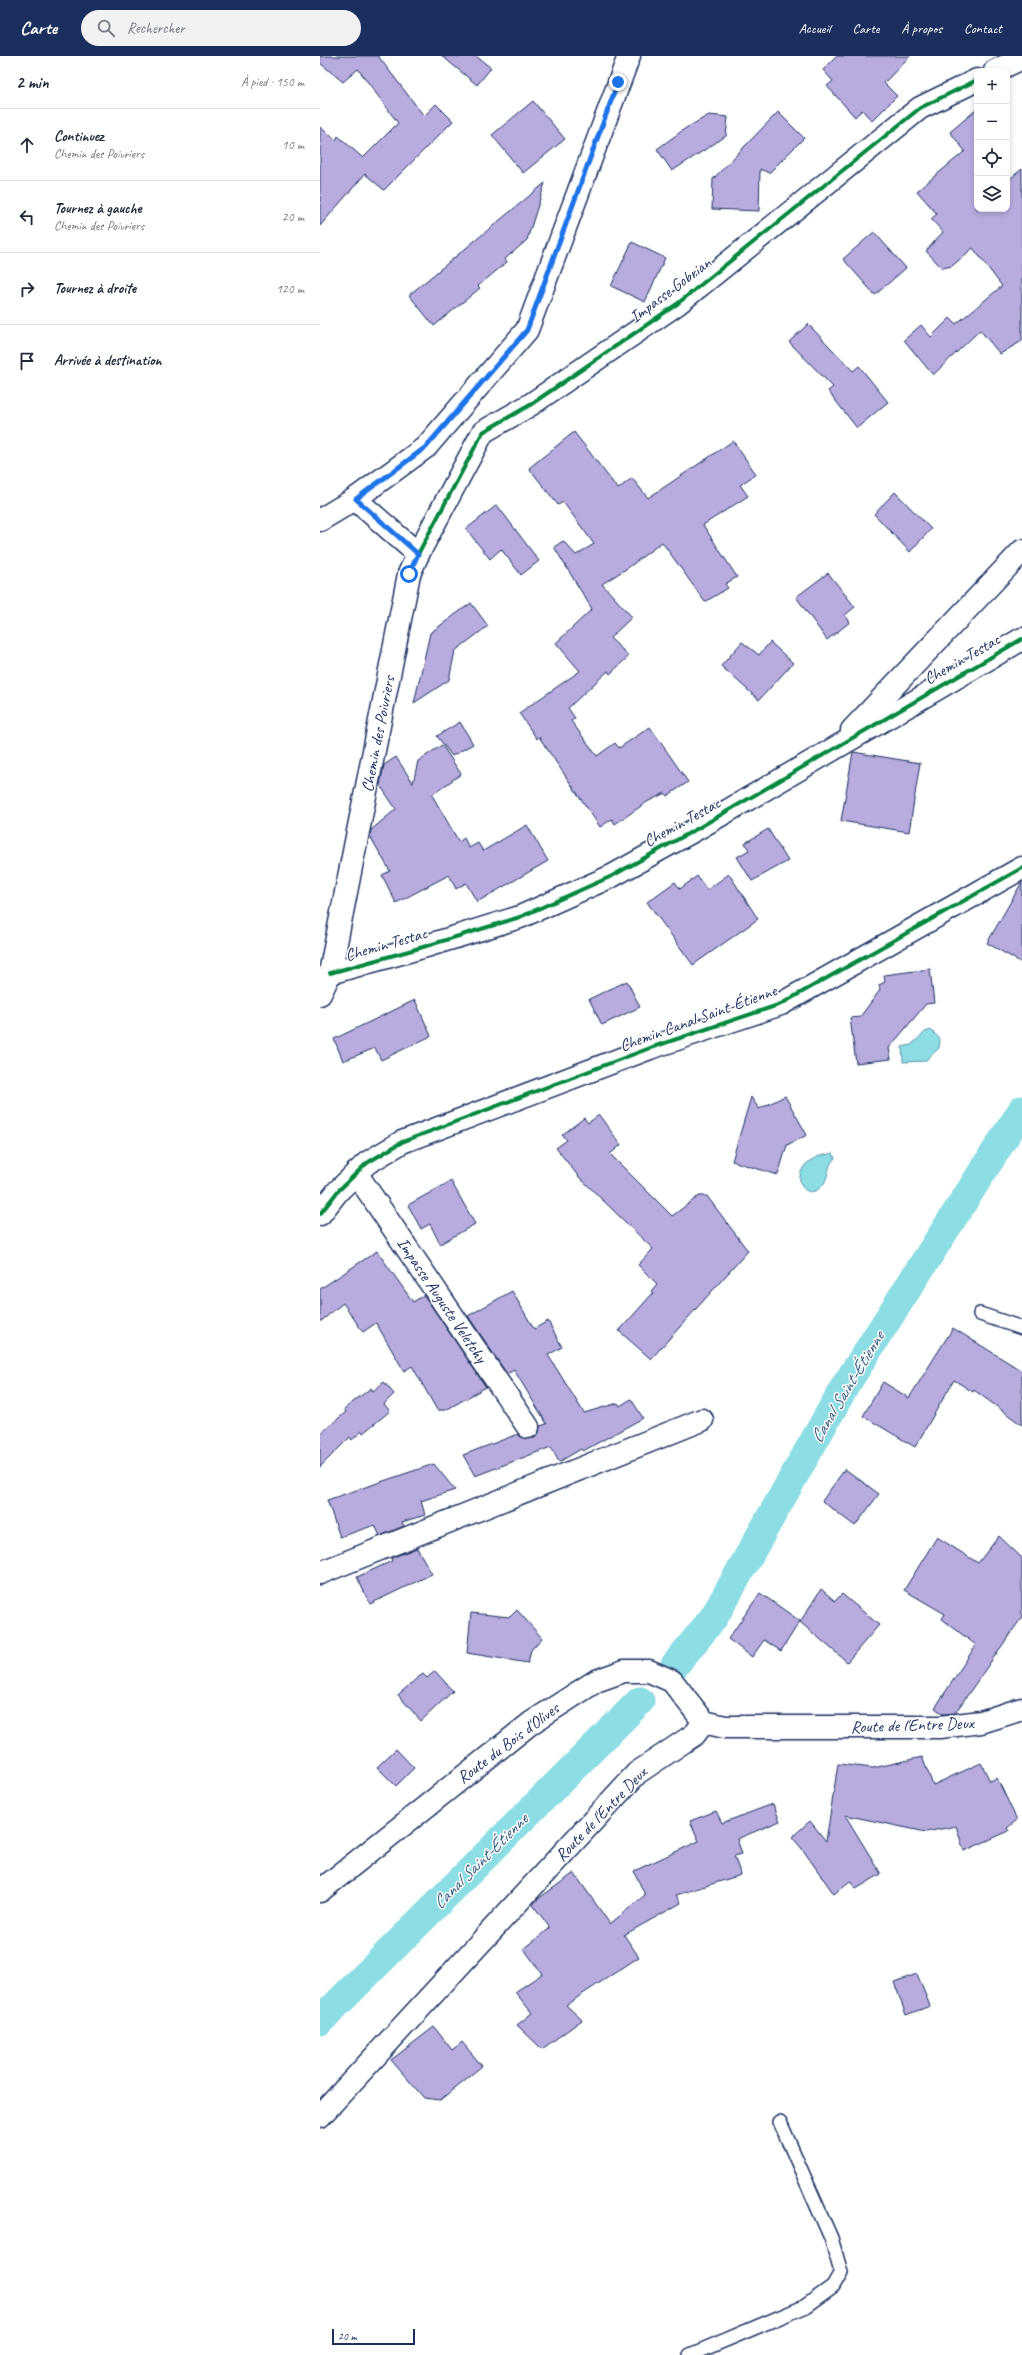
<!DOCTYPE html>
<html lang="fr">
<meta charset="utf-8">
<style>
:root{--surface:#fff;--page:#f2f2f3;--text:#1f2937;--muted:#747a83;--line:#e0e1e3;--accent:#1b2f5e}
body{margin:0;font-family:Caveat,sans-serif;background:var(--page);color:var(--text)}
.controls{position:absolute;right:12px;top:12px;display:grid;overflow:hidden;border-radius:8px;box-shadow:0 2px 6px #0003}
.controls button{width:36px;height:36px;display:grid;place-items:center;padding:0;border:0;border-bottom:1px solid var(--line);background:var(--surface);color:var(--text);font:20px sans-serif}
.scale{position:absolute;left:12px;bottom:10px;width:83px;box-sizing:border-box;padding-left:4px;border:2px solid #1b2f5e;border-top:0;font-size:11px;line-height:14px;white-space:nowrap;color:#1b2f5e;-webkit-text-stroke:3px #fff;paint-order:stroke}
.stop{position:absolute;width:12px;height:12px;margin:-9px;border:3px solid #1a73e8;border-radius:50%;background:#fff}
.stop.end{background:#1a73e8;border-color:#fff;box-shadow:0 1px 4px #0008}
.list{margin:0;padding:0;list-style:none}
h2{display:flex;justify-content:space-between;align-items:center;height:52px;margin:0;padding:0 16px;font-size:17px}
h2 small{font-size:13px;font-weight:400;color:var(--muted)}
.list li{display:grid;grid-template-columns:26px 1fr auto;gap:12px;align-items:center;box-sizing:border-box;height:72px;padding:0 16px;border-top:1px solid var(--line)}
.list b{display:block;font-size:15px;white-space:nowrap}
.list p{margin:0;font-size:13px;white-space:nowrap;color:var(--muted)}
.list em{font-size:13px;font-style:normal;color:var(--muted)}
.icon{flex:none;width:22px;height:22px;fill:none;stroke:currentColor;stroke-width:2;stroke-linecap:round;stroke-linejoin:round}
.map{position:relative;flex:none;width:702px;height:2299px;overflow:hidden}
header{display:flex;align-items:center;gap:24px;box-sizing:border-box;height:56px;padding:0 20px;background:var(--accent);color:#fff}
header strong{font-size:19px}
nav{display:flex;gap:22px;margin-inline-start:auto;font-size:14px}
.search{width:280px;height:36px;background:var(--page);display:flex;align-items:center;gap:10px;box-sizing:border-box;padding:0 14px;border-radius:22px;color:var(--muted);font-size:15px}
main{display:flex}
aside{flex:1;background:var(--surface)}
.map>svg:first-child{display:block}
.water{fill:#8cdde4;stroke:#5f97ae}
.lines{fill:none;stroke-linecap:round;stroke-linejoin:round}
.canal{stroke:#8cdde4;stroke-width:29}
.building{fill:#b7acdd;stroke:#1b2f5e}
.lane-casing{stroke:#1b2f5e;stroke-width:16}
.street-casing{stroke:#1b2f5e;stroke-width:25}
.secondary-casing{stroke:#1b2f5e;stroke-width:25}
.lane{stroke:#fff;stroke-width:13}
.street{stroke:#fff;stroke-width:22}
.secondary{stroke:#fff;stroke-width:22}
.cycleway-casing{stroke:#fff;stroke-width:6}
.cycleway{stroke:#00873e;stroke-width:4}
.route{stroke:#1a73e8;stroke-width:5}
.labels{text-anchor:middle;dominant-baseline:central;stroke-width:3;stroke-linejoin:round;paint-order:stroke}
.street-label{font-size:17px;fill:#1b2f5e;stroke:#fff}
.water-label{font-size:18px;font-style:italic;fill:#375a80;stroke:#fff}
</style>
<header>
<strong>Carte</strong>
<div class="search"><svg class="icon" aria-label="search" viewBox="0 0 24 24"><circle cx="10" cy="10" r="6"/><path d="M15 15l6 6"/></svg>Rechercher</div>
<nav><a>Accueil</a><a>Carte</a><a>À propos</a><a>Contact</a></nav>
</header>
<main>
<aside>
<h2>2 min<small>À pied · 150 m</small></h2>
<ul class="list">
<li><svg class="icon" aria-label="ahead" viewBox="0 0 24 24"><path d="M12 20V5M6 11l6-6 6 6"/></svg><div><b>Continuez</b><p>Chemin des Poivriers</p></div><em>10 m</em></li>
<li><svg class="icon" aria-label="left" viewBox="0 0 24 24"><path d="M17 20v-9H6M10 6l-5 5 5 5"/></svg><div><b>Tournez à gauche</b><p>Chemin des Poivriers</p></div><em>20 m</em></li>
<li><svg class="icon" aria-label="right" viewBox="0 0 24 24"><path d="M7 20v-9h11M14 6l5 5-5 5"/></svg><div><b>Tournez à droite</b></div><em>120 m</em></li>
<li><svg class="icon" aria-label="arrive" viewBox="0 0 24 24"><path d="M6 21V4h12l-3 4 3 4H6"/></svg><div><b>Arrivée à destination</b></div></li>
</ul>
</aside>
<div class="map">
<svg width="702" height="2299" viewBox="0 0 702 2299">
<rect width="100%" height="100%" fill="#fff"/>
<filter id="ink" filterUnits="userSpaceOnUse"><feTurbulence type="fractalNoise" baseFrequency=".025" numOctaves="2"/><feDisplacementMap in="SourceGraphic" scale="8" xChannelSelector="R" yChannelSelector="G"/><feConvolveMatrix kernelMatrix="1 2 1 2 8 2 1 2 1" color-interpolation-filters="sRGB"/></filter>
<g filter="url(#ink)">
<g class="water">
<path d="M611,974L620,983L619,992L605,1005L583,1006L582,991L591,989L605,976Z"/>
<path d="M513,1097L515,1102C506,1110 510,1123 501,1131C483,1148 467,1115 495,1102C500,1099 507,1099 513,1097Z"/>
</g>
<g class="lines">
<g class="canal">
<path d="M355,1609L394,1561L525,1330L702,1054"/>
<path d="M0,1965L320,1645"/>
</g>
</g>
<g class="building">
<path d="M0,0H58L104,60L116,48L133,65L64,134L45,118L0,170V71L16,84L18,80L43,102L78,67L38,13L23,26L0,7Z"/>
<path d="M122,0H156L171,12L157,29Z"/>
<path d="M517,0H590L564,27L577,40L552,65L542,54L535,61L507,30L513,25L503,14Z"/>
<path d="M213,45L245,83L203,117L172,79Z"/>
<path d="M657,53V153H687V125L702,113V285L680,298L660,274L613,319L584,284L601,269L611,281L630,262L636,268L682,230L653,192L632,210L622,212L606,195L623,176L611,163L617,158L597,135L645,95L630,76Z"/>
<path d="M458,56L484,82L449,117L440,113L439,155L392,153L393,123Z"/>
<path d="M389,59L408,61L406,80L352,115L337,93L366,72Z"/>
<path d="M225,127L207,184L185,203L187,206L158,230L160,232L114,270L89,239Z"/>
<path d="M554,176L586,212L555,239L523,203Z"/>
<path d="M312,186L345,202L325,246L291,230Z"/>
<path d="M488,268L533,315L539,310L568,346L537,372L508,335L513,331L469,286Z"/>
<path d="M254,376L298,433L312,422L328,442L413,385L436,418L420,429L428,440L383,469L417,521L405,528L408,532L385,546L342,486L309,511L282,528L312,561L290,582L309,600L290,618L288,615L248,652L255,662L251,665L277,700L295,687L299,692L330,671L368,726L347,740L345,737L327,746L295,768L292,763L280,771L219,681L217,683L199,657L260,615L236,587L272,553L234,491L243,485L256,499L274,488L243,446L238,449L209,412Z"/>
<path d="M575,436L611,473L590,496L554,458Z"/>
<path d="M177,449L219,505L201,519L181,493L170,503L146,473Z"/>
<path d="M508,517L535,551L525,559L530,566L507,584L476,541Z"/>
<path d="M151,547L168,570L135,595L129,624L94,647L110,577Z"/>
<path d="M422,586L439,599L450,586L473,607L439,644L401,610Z"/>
<path d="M140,666L153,688L132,700L117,680Z"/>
<path d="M122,689L141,718L112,739L139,786L144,782L149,792L158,787L163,795L207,769L228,805L157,846L146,827L136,833L129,819L76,847L62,819L70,815L50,780L51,774L76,753L60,729L64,709L76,701L93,727L98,705Z"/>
<path d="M533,696L600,707L589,776L521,765Z"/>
<path d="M448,773L468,805L432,825L417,801L429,794L425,787Z"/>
<path d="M409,818L438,863L373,909L327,846L355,826L360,833L377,820L387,834Z"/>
<path d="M702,826V907L667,887Z"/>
<path d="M610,913L614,947L606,948L569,992L571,1003L536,1007L530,962L540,961L560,934L559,929L565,926L564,919Z"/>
<path d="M307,925L320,951L282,969L269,943Z"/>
<path d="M95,944L111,980L61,1004L55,992L23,1005L14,983Z"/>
<path d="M465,1040L487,1079L467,1089L458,1119L412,1105L431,1041L439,1053Z"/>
<path d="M279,1059L301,1089L290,1098L352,1160L379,1140H387L428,1195L331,1303L299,1275L333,1237L331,1235L337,1228L318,1209L333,1193L259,1121L236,1092L247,1084L242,1079L264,1062L268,1067Z"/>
<path d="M131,1125L155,1168L120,1188L110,1168L101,1173L88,1149Z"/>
<path d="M57,1195L93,1246L104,1239L166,1331L126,1354H117L92,1310L84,1315L56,1267L43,1276L23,1247L0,1266V1233Z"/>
<path d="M192,1235L214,1273L228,1265L242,1291L228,1299L264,1357L298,1347L300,1350L311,1343L323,1362L263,1395L261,1393L239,1406L231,1391L155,1420L143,1399L198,1378L203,1382H215L219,1377L220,1370L227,1368L194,1314L187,1318L148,1260Z"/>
<path d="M633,1272L702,1315V1369L654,1334L653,1336L634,1324L595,1391L543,1360L563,1326L589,1342Z"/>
<path d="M64,1326L74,1338L64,1348L70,1355L43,1377L42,1375L32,1384L30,1381L0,1411V1378L26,1356L24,1353L51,1332L53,1335Z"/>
<path d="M114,1408L135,1434L101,1445L105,1459L82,1466L84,1470L60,1480L55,1469L20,1481L7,1444Z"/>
<path d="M525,1413L559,1438L535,1470L502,1445Z"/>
<path d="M679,1480L702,1502V1561L635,1657L623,1658L615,1652L656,1589L622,1563L625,1558L584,1534L617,1481L658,1507Z"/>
<path d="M97,1492L112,1518L50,1548L37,1521L72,1505L71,1502Z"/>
<path d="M501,1533L515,1545L522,1538L559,1569L527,1606L480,1566Z"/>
<path d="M440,1537L480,1565L461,1595L444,1584L432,1601L408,1583Z"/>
<path d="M197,1554L222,1582L211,1594L208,1607L147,1597L151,1557L190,1561Z"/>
<path d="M115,1615L133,1635L101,1665L78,1639L96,1623L103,1618L107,1622Z"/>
<path d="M76,1693L94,1712L76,1730L57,1711Z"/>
<path d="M602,1701L613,1729L661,1707L670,1725L677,1722L697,1764L687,1772L689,1775L644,1795L636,1770L606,1776L525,1759L561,1818L536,1833L530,1825L514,1838L483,1794L472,1781L490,1765L506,1785L518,1708L553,1712Z"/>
<path d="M453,1748L460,1765L417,1783L422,1798L414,1800L421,1819L356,1839L361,1847L304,1879L319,1901L246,1949L262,1964L222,1993L197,1969L212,1957L195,1936L222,1918L204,1893L230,1872L213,1849L218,1843L254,1817L290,1868L325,1839L314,1815L379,1785L370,1765L396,1755L402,1767Z"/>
<path d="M597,1918L610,1950L586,1959L574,1926Z"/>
<path d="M114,1971L132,1994L142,1986L162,2010L120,2044L104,2042L71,2004Z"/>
</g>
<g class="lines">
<g class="lane-casing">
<g id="lane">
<path d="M660,1258L702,1272"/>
<path d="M370,2299L484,2251L513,2230L521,2216L511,2182L460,2066"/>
</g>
</g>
<g class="street-casing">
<g id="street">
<path d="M675,15L702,2"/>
<path d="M98,498L163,376L210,349L357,248L600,52L657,24"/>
<path d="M532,674L702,495"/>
<path d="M10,917L103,891L200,861L292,820L380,771L702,583"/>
<path d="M0,938L10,917L89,518L98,498L35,443"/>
<path d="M36,1117L208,1371"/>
<path d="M0,1158L18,1135L47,1107L82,1086L330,992L461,948L702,812"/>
<path d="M0,1517L382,1364"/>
</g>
</g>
<g class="secondary-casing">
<g id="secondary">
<path d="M0,464L35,443L106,391L207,274L309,0"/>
<path d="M384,1666L405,1671H620L661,1666L702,1653"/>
<path d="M0,1835L211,1667L276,1625L304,1615H329L352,1625L384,1666"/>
<path d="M0,2060L317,1717L375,1678L384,1666"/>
</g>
</g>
<use href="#lane" class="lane"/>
<use href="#street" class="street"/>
<use href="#secondary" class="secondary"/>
<g class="cycleway-casing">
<g id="cycleway">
<path d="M98,498L163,376L210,349L357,248L600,52L657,24"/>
<path d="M10,917L103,891L200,861L292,820L380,771L702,583"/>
<path d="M0,1158L18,1135L47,1107L82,1086L330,992L461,948L702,812"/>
</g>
</g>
<use href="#cycleway" class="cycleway"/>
</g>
</g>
<g class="lines" filter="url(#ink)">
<path class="route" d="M89,518L98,498L36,443L106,391L207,274L298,26"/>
</g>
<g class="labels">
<g class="street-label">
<text transform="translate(350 234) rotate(-37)">Impasse Gobrian</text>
<text transform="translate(642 603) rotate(-30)">Chemin Testac</text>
<text transform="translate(58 678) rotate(-79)">Chemin des Poivriers</text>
<text transform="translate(362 766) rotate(-29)">Chemin Testac</text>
<text transform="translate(66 888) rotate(-16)">Chemin Testac</text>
<text transform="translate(378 962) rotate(-20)">Chemin Canal Saint-Étienne</text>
<text transform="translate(122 1244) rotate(56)">Impasse Auguste Veletchy</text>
<text transform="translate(592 1669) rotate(-2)">Route de l'Entre Deux</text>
<text transform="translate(188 1687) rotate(-37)">Route du Bois d'Olives</text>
<text transform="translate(281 1758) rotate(-46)">Route de l'Entre Deux</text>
</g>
<g class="water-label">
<text transform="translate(527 1331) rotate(-59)">Canal Saint-Étienne</text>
<text transform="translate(160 1805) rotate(-45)">Canal Saint-Étienne</text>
</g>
</g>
</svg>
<div class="controls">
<button>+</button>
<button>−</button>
<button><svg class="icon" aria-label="locate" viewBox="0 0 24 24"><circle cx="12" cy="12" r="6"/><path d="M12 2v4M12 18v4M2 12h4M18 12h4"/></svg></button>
<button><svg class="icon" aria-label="layers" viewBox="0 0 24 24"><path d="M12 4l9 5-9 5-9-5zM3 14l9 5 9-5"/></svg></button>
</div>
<div class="scale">20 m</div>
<div class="stop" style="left:89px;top:518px"></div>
<div class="stop end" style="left:298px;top:26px"></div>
</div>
</main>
